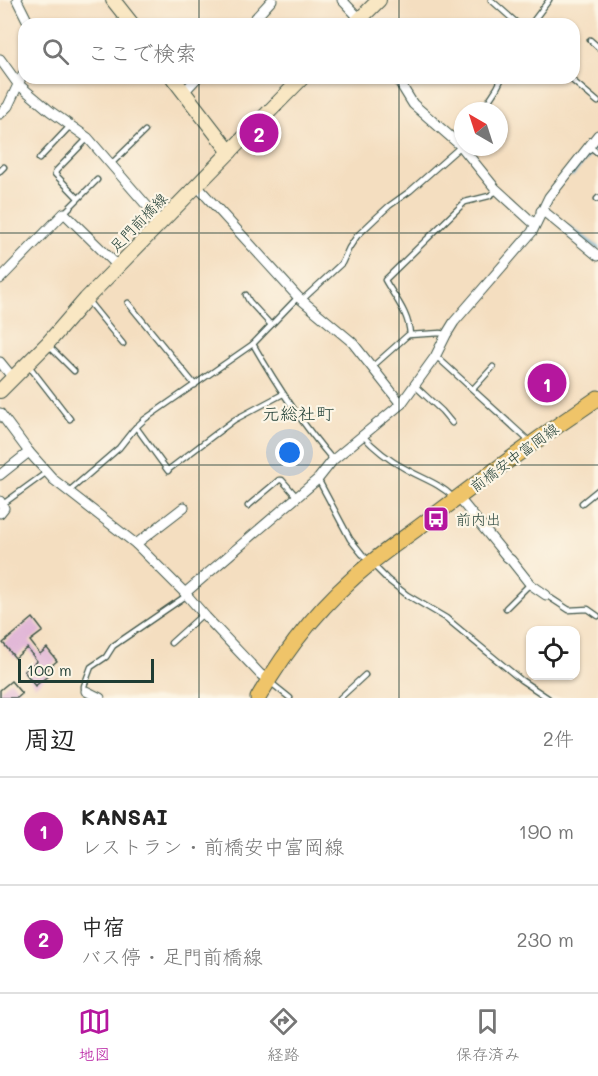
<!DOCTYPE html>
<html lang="ja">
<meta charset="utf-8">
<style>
:root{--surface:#fff;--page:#f2f2f2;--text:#222;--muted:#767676;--line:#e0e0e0;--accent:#b5179e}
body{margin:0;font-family:Mali,"Klee One",sans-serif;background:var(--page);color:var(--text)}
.controls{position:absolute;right:18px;bottom:18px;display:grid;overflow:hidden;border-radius:12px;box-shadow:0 2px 4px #0004}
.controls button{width:54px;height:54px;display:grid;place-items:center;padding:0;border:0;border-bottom:2px solid var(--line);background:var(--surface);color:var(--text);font:30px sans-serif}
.compass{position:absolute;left:454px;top:102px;width:54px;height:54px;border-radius:50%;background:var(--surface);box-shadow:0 2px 4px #0004;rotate:321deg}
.scale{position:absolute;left:18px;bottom:15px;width:136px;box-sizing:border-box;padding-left:6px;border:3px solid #1f3d34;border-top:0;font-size:16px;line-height:21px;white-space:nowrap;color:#1f3d34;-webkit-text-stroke:4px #fcf5e5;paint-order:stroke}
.you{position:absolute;left:290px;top:453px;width:21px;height:21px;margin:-15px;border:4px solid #fff;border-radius:50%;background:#1a73e8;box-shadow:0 0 0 9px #1a73e833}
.badge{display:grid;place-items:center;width:39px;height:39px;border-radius:50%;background:var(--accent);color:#fff;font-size:20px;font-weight:700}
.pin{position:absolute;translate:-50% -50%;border:3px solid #fff;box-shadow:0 2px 6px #0006}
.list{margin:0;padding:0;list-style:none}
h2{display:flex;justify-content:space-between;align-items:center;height:78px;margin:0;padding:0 24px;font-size:26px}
h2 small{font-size:20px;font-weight:400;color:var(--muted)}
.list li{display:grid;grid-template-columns:39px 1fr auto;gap:18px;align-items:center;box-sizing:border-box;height:108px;padding:0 24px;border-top:2px solid var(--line)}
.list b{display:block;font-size:22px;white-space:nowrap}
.list p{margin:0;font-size:20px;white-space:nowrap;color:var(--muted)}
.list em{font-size:20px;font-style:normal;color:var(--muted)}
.icon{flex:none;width:33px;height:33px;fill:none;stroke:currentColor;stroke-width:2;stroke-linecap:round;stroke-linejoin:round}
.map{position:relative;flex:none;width:598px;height:698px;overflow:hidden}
.search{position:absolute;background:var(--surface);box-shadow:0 2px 4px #0004;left:18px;right:18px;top:18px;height:66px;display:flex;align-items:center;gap:15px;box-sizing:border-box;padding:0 21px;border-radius:18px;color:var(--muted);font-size:22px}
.sheet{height:294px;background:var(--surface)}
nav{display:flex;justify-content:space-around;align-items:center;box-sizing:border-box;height:84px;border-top:2px solid var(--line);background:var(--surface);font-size:16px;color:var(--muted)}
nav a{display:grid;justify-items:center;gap:3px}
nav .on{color:var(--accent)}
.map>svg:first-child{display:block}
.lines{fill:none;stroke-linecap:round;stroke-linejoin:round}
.stream{stroke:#54aad0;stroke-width:3}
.building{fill:#dfb1d6}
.lane-casing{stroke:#3f5549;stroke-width:7}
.street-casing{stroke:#3f5549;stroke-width:11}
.secondary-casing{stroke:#3f5549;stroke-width:16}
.primary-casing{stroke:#3f5549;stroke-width:17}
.lane{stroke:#fff;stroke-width:4.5}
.street{stroke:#fff;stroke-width:9}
.secondary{stroke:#f9e7c3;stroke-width:14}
.primary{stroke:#efc469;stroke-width:15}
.grid{fill:none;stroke:#1f3d34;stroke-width:1.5;stroke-opacity:0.55}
.labels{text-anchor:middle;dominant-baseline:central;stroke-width:4.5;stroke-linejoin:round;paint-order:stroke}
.street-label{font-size:15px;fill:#1f3d34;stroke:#fcf5e5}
.poi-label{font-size:15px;fill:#1f3d34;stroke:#fcf5e5;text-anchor:start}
.quarter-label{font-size:18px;fill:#1f3d34;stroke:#fcf5e5}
</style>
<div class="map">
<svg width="598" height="698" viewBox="0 0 598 698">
<rect width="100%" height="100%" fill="#fcf5e5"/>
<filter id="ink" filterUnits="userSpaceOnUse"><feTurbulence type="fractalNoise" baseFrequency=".0167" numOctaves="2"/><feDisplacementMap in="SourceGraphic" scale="12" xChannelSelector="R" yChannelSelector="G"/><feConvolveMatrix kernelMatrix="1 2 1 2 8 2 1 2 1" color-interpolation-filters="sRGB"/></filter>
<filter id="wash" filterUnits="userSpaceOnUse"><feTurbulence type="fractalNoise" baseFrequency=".008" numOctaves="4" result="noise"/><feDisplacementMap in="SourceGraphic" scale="24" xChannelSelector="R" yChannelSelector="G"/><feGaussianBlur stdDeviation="1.35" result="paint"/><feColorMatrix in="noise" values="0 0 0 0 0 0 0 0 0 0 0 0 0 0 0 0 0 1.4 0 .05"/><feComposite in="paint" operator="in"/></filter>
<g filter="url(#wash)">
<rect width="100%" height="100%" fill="#f4dec0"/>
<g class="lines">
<g class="stream">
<path d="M572,175L598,144"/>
<path d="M569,227L598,248"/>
</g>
</g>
<g id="blocks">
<g class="building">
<path d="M33,618L43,631L30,641L40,654L47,648L57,661L45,671L49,675L35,686L24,671L37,661L27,648L15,658L3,643Z"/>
<path d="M11,681L22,694L17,698H0V690Z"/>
</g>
</g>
</g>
<g filter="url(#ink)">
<use href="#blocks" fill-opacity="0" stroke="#3f5549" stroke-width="1.5"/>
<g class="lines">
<g class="lane-casing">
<g id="lane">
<path d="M491,0L518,24"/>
<path d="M531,24L549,0"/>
<path d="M590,40L598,47"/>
<path d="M573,81L598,102"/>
<path d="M482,111L497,88L502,78"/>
<path d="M589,146L598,153"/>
<path d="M39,159L71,125"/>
<path d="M111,164L145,131"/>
<path d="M0,171L4,167"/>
<path d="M78,198L55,174L56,171L88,138"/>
<path d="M597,199L598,198"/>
<path d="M64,213L97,180"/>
<path d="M246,295L249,301L271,325"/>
<path d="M302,300L342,263L349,248L357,236L377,217L389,206L410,191L461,146"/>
<path d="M88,301L123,344"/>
<path d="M128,303L195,385"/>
<path d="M410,335C409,313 395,298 385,280L465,202L489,196L498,190"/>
<path d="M253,344C276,384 302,424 333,460"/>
<path d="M49,346L74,371"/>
<path d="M436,356L529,441"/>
<path d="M29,366L70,419"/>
<path d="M372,367L408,335L441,333L446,335"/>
<path d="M414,385L442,411L452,423"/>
<path d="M473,389L493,367"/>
<path d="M136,427L168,471"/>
<path d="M362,435C374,448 389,460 404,468C421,478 439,483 453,497"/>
<path d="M168,470L234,420L283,394"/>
<path d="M318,479L350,539L362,554L388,580L407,595L446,618L521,680L548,698"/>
<path d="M68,492L119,448L134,429L145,419L253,344L298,297"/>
<path d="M582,503L598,490"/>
<path d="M3,504L47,472"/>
<path d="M248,506L279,480H282L297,497"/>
<path d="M546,595L569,610L588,609L598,616"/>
<path d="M506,608L530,584"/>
<path d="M171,643L203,614"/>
<path d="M270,682L290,698"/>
<path d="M86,691L84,688V686L91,667L106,657L113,646L183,598L185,594"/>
<path d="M340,698L365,675"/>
</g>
</g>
<g class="street-casing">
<g id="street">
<path d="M17,0L29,24"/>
<path d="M342,0L360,19"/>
<path d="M250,24L272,0"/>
<path d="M0,59L18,84L50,111L88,138L161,222"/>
<path d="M397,78L413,104L461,146L495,188L531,221L536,223"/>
<path d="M184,92L197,78"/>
<path d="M0,114L8,106L24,72"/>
<path d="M197,186L298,297L352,342L401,404"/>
<path d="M541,211L547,214L598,256"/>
<path d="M0,279L64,213L118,266"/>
<path d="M0,362L13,378"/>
<path d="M0,413L29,452L54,480L136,544L185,593L206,617L260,674L268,680"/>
<path d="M0,475L29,452"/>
<path d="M458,497L507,557L511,560L530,584L546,595"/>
<path d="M0,501L4,508L0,513"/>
<path d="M136,544L184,507"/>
<path d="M185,593L318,479L333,460L401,404L435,357L446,335L454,322L532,232L549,197L598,135"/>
<path d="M86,691L100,698"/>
</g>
</g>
<g class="secondary-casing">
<g id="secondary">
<path d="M113,0L132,24"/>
<path d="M355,24L379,0"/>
<path d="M173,78L230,152"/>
<path d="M0,391L47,344L86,299L302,78"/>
</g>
</g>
<g class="primary-casing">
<path id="primary" d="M258,698C287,647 326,599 372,562C390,547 409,535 427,521C483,478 540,437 598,398"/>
</g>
<use href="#lane" class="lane"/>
<use href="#street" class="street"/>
<use href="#secondary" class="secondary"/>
<use href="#primary" class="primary"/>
</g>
</g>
<path class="grid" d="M199,0V24M399,0V24M199,78V698M399,78V698M0,233H598M0,465H598"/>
<defs>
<g id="bus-square" transform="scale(1.35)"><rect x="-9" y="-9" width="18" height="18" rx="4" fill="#b5179e" stroke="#fcf5e5"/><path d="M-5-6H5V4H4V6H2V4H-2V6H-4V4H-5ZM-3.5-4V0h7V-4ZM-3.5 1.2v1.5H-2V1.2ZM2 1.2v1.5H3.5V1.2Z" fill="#fff"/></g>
</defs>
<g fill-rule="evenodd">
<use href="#bus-square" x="436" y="519"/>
</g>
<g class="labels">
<g class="street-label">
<text transform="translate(138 222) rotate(-46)">足門前橋線</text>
<text transform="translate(514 457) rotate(-36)">前橋安中富岡線</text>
</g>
<g class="poi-label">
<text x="456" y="519">前内出</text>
</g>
<g class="quarter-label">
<text x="298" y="413">元総社町</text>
</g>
</g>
</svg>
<div class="controls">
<button><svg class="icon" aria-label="locate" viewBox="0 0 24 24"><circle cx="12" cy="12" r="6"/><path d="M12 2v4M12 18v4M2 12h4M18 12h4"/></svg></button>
</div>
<svg class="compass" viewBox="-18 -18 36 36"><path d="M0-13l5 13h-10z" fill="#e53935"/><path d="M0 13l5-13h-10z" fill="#767676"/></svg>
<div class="scale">100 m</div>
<div class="you"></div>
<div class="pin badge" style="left:547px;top:383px">1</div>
<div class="pin badge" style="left:259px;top:133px">2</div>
<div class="search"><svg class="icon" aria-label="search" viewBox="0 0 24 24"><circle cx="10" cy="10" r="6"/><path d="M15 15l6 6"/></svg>ここで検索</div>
</div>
<section class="sheet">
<h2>周辺<small>2件</small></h2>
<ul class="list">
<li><span class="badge">1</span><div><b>KANSAI</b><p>レストラン · 前橋安中富岡線</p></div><em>190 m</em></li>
<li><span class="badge">2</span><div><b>中宿</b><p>バス停 · 足門前橋線</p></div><em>230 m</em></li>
</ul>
</section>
<nav>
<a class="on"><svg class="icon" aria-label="map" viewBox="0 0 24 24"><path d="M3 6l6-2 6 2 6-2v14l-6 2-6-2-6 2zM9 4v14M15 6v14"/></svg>地図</a>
<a><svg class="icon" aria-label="directions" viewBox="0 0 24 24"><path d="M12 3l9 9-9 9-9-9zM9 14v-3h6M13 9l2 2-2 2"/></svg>経路</a>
<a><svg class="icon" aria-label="saved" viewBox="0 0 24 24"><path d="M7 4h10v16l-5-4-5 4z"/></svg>保存済み</a>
</nav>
